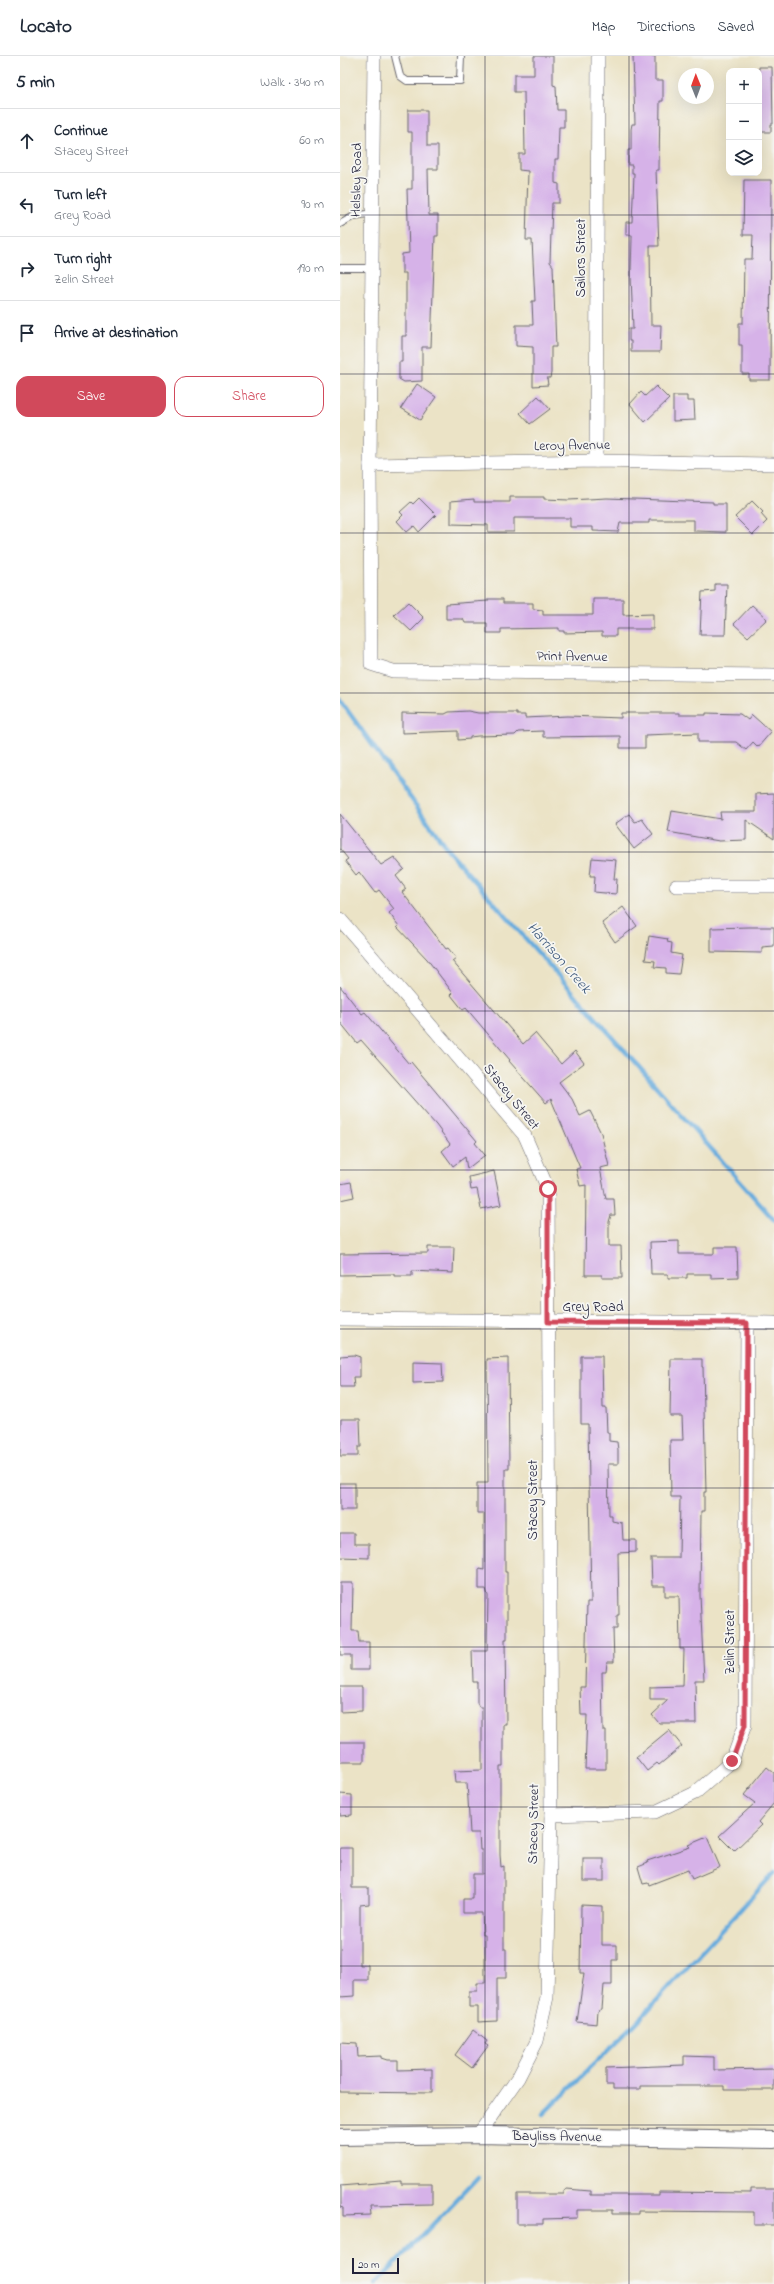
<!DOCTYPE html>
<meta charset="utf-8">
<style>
:root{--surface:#fff;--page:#f2f2f3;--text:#1f2937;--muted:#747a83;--line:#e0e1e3;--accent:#d1495b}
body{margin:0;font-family:"Indie Flower",sans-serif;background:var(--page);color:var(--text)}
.controls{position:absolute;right:12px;top:12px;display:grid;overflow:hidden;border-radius:8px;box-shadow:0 4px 16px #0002}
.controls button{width:36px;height:36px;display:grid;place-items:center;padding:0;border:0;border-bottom:1px solid var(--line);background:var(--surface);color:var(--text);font:20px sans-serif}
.compass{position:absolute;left:338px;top:12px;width:36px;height:36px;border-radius:50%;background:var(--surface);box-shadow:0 4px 16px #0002;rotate:359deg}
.scale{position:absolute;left:12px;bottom:10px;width:47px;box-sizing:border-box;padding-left:4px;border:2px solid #22223b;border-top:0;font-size:11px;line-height:14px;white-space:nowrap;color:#22223b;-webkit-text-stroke:3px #f6f6f2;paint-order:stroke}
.stop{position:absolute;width:12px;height:12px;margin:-9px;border:3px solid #d1495b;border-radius:50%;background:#fff}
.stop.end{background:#d1495b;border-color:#fff;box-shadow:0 1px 4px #0008}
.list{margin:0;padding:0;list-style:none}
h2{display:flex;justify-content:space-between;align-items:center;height:52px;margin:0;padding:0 16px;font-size:17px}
h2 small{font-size:13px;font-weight:400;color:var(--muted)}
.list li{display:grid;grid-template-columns:26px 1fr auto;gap:12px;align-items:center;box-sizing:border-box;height:64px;padding:0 16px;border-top:1px solid var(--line)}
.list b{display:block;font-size:15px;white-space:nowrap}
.list p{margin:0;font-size:13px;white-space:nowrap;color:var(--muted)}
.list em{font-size:13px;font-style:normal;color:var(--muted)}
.actions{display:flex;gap:8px;padding:12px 16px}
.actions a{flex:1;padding:9px 0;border:1px solid var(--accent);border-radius:12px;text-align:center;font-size:14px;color:var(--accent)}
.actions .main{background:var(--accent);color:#fff}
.icon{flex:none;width:22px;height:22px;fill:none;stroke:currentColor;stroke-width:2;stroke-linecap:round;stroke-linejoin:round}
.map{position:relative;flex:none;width:434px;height:2228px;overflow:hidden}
header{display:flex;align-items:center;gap:24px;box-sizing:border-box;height:56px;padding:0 20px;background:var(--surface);border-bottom:1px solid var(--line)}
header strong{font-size:19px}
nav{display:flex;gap:22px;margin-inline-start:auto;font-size:14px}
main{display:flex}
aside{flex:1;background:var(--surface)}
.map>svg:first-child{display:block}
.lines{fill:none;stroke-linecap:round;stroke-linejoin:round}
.stream{stroke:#67acdd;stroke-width:4.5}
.building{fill:#d6b2e8}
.service-casing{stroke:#68666c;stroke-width:8}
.minor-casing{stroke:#68666c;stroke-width:14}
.tertiary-casing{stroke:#68666c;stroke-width:18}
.service{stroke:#fff;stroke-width:6}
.minor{stroke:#fff;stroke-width:13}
.tertiary{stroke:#fff;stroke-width:16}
.route{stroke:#d1495b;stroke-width:5}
.grid{fill:none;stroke:#22223b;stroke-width:1;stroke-opacity:0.55}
.labels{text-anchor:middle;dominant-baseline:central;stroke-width:3.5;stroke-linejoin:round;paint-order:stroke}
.street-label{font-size:14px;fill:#22223b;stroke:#f6f6f2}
.water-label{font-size:15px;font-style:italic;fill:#3e597c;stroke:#f6f6f2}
</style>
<header>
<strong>Locato</strong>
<nav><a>Map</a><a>Directions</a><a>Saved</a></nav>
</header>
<main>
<aside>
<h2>5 min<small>Walk · 340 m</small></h2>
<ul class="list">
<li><svg class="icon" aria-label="ahead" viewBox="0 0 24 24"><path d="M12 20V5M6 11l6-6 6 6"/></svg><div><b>Continue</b><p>Stacey Street</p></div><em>60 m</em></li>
<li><svg class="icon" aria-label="left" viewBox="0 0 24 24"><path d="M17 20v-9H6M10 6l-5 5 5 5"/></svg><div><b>Turn left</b><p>Grey Road</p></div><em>90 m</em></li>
<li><svg class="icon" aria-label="right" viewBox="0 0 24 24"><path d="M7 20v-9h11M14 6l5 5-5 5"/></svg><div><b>Turn right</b><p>Zelin Street</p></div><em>190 m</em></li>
<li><svg class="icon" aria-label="arrive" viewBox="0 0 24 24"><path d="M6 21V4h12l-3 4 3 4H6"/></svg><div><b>Arrive at destination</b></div></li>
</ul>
<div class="actions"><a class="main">Save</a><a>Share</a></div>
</aside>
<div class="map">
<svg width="434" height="2228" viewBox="0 0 434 2228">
<rect width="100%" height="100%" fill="#f6f6f2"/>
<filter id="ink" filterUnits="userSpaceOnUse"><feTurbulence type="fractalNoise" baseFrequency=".025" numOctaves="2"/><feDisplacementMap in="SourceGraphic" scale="8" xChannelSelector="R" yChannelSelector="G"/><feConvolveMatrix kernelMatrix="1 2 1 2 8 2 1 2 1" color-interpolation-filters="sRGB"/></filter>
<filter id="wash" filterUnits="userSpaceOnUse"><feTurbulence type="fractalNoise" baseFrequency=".012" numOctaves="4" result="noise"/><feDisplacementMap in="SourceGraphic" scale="16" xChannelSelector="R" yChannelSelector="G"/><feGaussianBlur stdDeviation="0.9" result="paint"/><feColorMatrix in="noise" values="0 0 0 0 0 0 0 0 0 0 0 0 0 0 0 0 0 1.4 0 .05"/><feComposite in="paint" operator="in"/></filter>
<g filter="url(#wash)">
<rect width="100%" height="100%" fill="#ebe3c6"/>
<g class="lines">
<g class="stream">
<path d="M0,644L111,798L434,1164"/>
<path d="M203,2058L296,1967L434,1817"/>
<path d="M36,2228L138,2121"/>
</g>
</g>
<g id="blocks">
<g class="building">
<path d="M194,0H213V29L216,30L217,54H224V71H219L218,103H215V127L219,128V147H212L210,206L213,210L216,291H211V317L210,322H207L208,329L193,330V291L176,290V269H193L192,245H195L192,184H186L188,115L179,114V98H185L184,36H174V19H194Z"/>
<path d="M293,0H315V24H323V45H320L319,114H316L319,190H310L311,269H321L320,296H291V285H289V273H293L291,218L292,179H286V166H292L293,143L294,117H292V109H288V94H291V73L292,68H295Z"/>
<path d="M419,11H432L433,68H431V76H419Z"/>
<path d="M68,54H87V90H98V113H88L89,159H98V180H95L91,291H82V325L64,326L59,323V306H62V280H66V217H62V198L69,197L67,133H72V76H68Z"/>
<path d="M404,124H431L430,324H409V318H402V289H399V267H403L404,203H412L413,179H403Z"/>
<path d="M77,328L96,341L80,364L61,352Z"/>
<path d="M316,330L329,343L305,366L290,348L301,336L305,340Z"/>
<path d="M198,340L210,353L190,368L180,357Z"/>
<path d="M333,340H347V345H354L355,364L333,365Z"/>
<path d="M170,441H204V443L229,444L267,442L373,446V448H386V476L354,475V464H309V467H280L278,476L253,475V471H230V462H174V476H148V469L111,468V445L134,443V446H170Z"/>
<path d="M79,442L96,459L79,476L74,470L67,476L57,465L63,459L60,456L71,446L73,448Z"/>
<path d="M412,445L423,456L421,458L427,465L413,479L395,461Z"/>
<path d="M375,528H387L385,579H360L362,536L375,535Z"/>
<path d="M148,543H163V547H193V553L203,554V559H253V543H283V559L313,558V573H276V580H262V576L224,577V575H219V572L161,573V577H147V567H125L123,563H106V548L148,545Z"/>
<path d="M68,546L84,562L71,575L54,559Z"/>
<path d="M412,549L427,563L408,581L394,568Z"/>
<path d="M128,655L138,657H177V659H185V662L228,660L281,662V657H339V659H366V657L400,658L408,664L412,659L431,676L418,691L413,686L406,694L396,686H358V677L305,679V692H280V680L203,681V675L178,676L175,679L138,680L130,681V683L118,684V675L62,677V657L105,658L109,656Z"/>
<path d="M434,737V783L406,764V784L379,785L328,776L332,755L381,763L380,756H416V738Z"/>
<path d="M0,758L41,809L54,801L64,813L56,820L66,833L62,836L106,893L108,892L116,902L112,905L183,988L195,977L221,1008L235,995L244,1007L219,1026L232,1043L240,1060L250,1055L261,1077L269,1110L260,1112L266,1143H274L275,1159H271L269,1166V1190H281L282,1222H262V1219H245L246,1129L240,1130L236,1113L240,1112L211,1043L206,1047L169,1005L170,1004L126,952L123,954L111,939L113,937L87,903L57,871L59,870L49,857L54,853L39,834L35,837L19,816L16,819L5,805L8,803L0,793Z"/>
<path d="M289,758L295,766L302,763L313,778L294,793L275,768Z"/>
<path d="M252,802L276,804L274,823H277L276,838L254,836L255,820H250Z"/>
<path d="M283,851L297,870L275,886L262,867Z"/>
<path d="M409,871H434V890L422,891V897L371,896V872Z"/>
<path d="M309,880L328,883L327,886L332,887L331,897L342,899L339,918L326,917V912L314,911L315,905L305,904Z"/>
<path d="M0,930L22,958L25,956L69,1008L71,1006L137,1085L135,1087L145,1099L127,1113L125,1101L113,1110L102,1095L110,1088L96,1069L21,984L17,987L0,966Z"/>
<path d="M154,1115L161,1149L141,1153L137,1133L131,1134L129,1121Z"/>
<path d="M11,1126L14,1141L0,1144V1128Z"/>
<path d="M339,1185V1198H374V1191H397L398,1221L371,1222V1218H347V1222H328V1218H311L310,1186Z"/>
<path d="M88,1191H114L113,1217L72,1215V1220H54V1218L0,1219V1198L88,1197Z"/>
<path d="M14,1299L20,1301V1321H13L14,1331H0V1300Z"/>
<path d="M241,1300H262L263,1352H266L267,1377H269V1385L277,1386L278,1394V1408H268L269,1459H272V1465L282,1467L283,1484H296V1496L278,1497L279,1559H277V1573H273L274,1606H267L266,1616H262L263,1675H266V1713H245L247,1659H241L240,1631H245L247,1546H251L248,1368H241Z"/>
<path d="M168,1302L169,1413H165V1516H167V1583H165L166,1668H163V1710H160V1799L161,1811L164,1810V1893H166V1922H157V1965L138,1966V1951H129V1935H137V1927H145V1879H143L142,1857H123V1843H133V1818H142V1794H140L139,1777H130L127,1727H115L114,1715L142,1714V1651H139L137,1647V1626H133L132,1595H147L148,1540L146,1533H139V1513L144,1514V1457H137V1427H148L147,1303Z"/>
<path d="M331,1303H362V1311H363L366,1436H364V1455H361L360,1539L364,1624H355L356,1667H319L312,1659L328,1644H310V1631L343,1630L344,1593H340L339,1540H325V1530H312L311,1502H339L340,1441H331L330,1384H343L342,1360H330Z"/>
<path d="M73,1306L102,1307L103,1326L73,1327Z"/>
<path d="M1,1363H20L21,1391H18V1400H0Z"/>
<rect x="0" y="1427" width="15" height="27"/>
<path d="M0,1477H14V1488H29V1502L0,1501Z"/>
<path d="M0,1527H13L12,1575H18L19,1586H29V1614H11V1599H0Z"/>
<path d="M0,1631H22V1655L0,1656Z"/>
<path d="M329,1674L342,1690L319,1709L317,1707L307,1715L296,1701Z"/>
<rect x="0" y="1686" width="24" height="20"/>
<path d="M427,1711L434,1717V1747L418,1766L421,1769L394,1795L379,1780L415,1747L404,1739Z"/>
<path d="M0,1738L12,1739V1759L0,1760Z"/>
<path d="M367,1781L380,1811L352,1823L348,1814L309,1829L308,1827L303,1828L298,1811L308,1807L307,1805L350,1791L348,1789Z"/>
<path d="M0,1792H12V1832H29V1848L20,1849V1909H28V1924H14V1940L0,1941Z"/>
<rect x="243" y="1803" width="21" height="22"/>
<path d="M241,1849L262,1850V1889H277V1904H272V1929H264L262,1953L258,1955L257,1968L237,1966L244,1917H240Z"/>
<path d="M133,1974L147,1985L145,1988L148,1990L132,2012L115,1999Z"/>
<path d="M0,1986L17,1987L18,2001L41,2000V2002L47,2004H58V2014L92,2013V2037L0,2036Z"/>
<path d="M344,2000L374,2001V2014L434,2013V2034H384V2030H300V2033H273V2029H266V2012L344,2009Z"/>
<path d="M61,2125V2128H92V2148L30,2149L31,2159L3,2160V2152L0,2151V2130Z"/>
<path d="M227,2133L250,2135V2139H319V2136L411,2137V2133H434V2169H414V2156L298,2155V2158H272V2154H237V2162L203,2163V2168H177V2138H224V2135Z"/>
</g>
</g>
</g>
<g filter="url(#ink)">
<use href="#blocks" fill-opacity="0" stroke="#68666c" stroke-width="1"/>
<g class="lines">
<g class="service-casing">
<g id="service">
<path d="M55,0L60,20L67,25H120L121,0"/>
<path d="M0,168L14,160L33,157"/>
<path d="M0,212H32"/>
</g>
</g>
<g class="minor-casing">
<g id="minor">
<path d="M34,0L30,409L31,608L53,615L434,619"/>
<path d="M256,405L258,0"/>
<path d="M30,409L256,405L434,408"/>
<path d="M336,830H434"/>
<path d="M0,863L185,1080L208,1133L211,1759L207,1941L197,1985L178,2022L138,2079"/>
<path d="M0,1263L434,1267"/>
<path d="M211,1759L315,1756L355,1737L392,1705L405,1669L407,1267"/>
</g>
</g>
<g class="tertiary-casing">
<path id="tertiary" d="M0,2081L138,2079L434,2084"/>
</g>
<use href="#service" class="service"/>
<use href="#minor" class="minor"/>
<use href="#tertiary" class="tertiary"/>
</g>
</g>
<g class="lines" filter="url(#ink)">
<path class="route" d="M208,1133V1266L407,1267L405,1669L392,1705"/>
</g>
<path class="grid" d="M145,0V2228M289,0V2228M0,159H434M0,318H434M0,477H434M0,637H434M0,796H434M0,955H434M0,1114H434M0,1273H434M0,1432H434M0,1591H434M0,1751H434M0,1910H434M0,2069H434"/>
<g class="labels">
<g class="street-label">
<text transform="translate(17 124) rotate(-89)">Helsley Road</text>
<text transform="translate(241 202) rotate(-90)">Sailors Street</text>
<text transform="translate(232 390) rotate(-1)">Leroy Avenue</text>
<text transform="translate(232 601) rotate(1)">Print Avenue</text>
<text transform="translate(171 1041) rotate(51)">Stacey Street</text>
<text x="253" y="1251">Grey Road</text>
<text transform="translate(193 1444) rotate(-90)">Stacey Street</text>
<text transform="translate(390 1586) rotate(-90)">Zelin Street</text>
<text transform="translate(194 1768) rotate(-89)">Stacey Street</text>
<text transform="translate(217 2081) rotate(1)">Bayliss Avenue</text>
</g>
<g class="water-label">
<text transform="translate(219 902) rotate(49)">Harrison Creek</text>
</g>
</g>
</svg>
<div class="controls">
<button>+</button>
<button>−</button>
<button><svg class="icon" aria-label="layers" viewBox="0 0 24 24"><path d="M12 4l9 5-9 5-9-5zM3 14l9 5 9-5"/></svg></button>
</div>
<svg class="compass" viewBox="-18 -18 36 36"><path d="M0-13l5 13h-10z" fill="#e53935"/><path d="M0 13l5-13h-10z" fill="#747a83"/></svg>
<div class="scale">20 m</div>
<div class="stop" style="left:208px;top:1133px"></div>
<div class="stop end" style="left:392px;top:1705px"></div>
</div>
</main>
